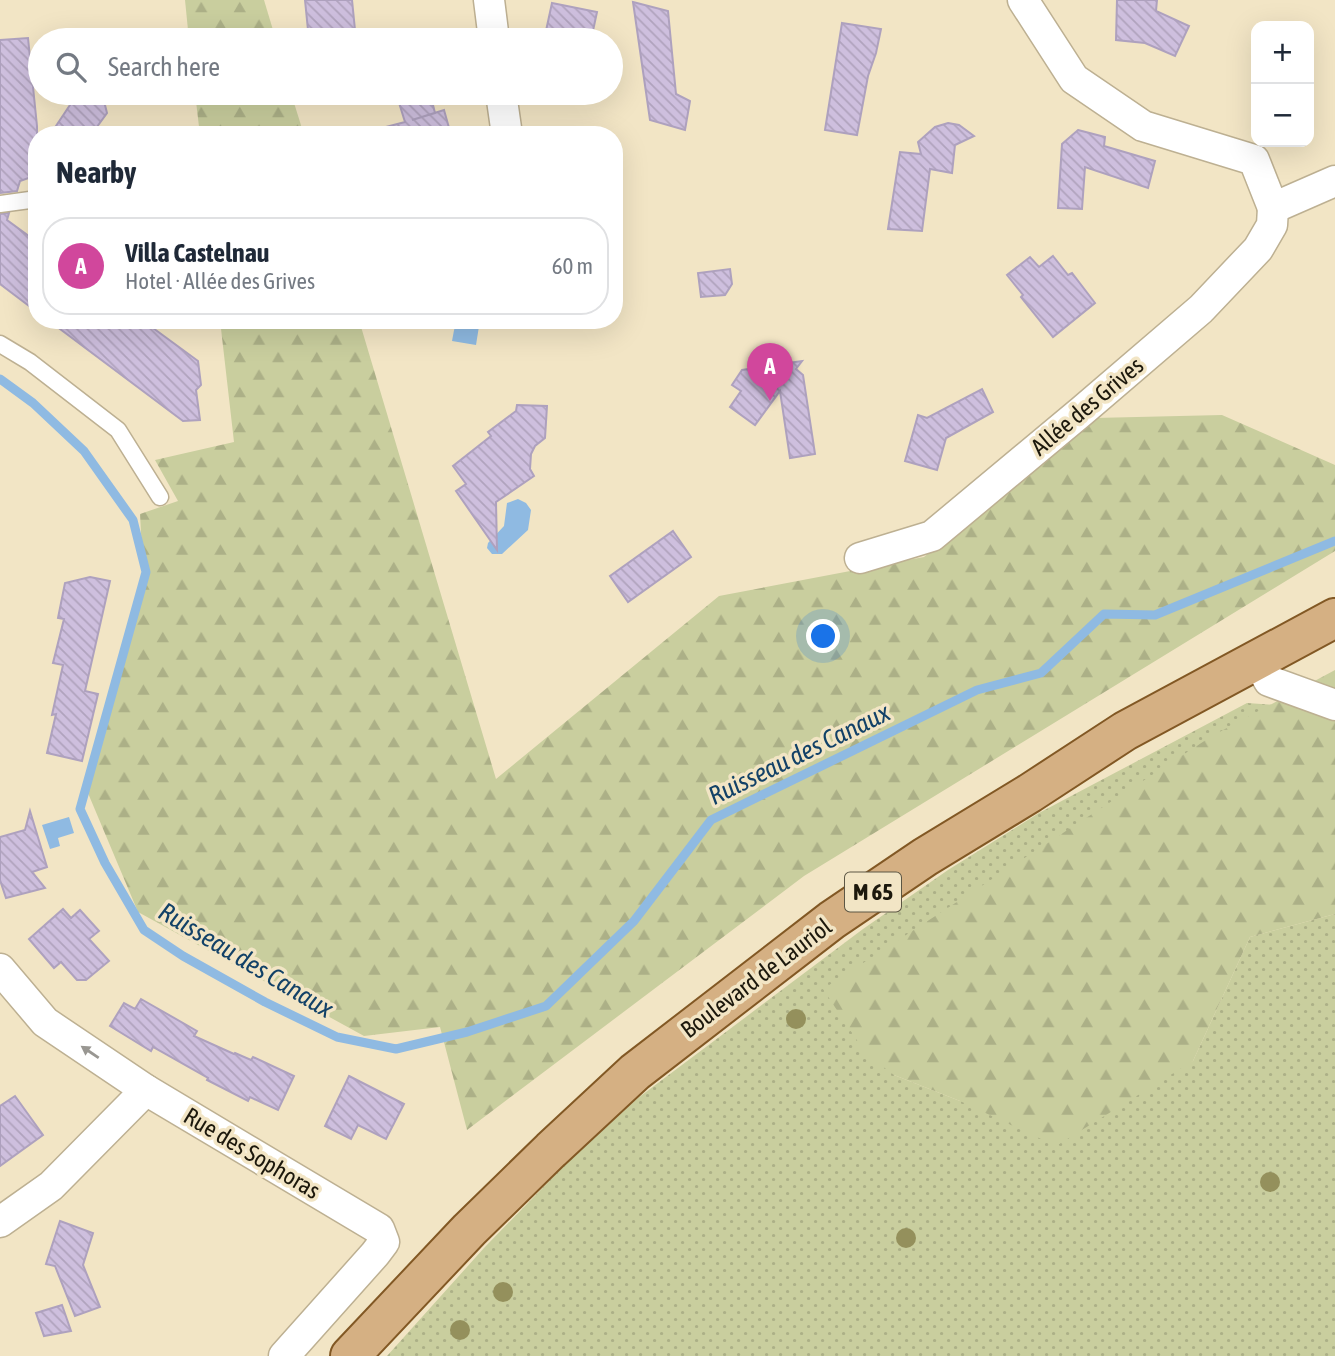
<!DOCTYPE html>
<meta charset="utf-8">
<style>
:root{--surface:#fff;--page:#f6f6f7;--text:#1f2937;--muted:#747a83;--line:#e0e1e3;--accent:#7a5dd7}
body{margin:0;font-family:"Asap Condensed",sans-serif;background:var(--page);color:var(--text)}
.controls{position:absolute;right:21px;top:21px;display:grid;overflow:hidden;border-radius:14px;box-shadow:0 7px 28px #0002}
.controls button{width:63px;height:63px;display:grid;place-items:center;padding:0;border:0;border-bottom:2px solid var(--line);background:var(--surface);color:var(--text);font:35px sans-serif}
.you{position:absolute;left:824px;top:637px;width:24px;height:24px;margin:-18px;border:5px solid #fff;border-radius:50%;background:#1a73e8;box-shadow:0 0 0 10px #1a73e833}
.badge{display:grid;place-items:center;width:46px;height:46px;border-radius:50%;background:var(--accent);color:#fff;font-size:23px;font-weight:700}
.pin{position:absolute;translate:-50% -58px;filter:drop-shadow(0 2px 4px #0008)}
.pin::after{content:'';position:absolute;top:37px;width:24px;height:21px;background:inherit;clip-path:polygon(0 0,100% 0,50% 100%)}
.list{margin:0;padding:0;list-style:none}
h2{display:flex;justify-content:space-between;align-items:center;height:91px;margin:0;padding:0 28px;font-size:30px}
h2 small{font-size:23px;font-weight:400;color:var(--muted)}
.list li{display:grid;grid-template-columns:46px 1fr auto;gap:21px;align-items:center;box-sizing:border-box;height:98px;margin:0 14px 14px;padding:0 14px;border:2px solid var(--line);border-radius:28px}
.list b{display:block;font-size:26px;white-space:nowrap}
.list p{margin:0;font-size:23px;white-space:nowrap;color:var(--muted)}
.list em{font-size:23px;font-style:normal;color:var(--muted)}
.icon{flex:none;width:38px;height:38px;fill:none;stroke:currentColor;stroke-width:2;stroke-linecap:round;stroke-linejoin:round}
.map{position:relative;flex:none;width:1335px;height:1356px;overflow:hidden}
.search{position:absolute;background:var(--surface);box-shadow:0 7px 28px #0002;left:28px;top:28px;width:595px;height:77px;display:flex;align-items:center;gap:18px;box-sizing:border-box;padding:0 24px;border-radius:38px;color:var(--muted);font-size:26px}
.panel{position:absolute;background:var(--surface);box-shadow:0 7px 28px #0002;left:28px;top:126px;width:595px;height:203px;border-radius:28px}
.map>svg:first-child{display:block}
.green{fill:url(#green-dots)}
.forest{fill:url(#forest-firs)}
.water{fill:#8fbae2}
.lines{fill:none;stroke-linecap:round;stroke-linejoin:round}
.stream{stroke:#8fbae2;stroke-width:9}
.building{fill:url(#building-back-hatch);stroke:#aea1be;stroke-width:2}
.lane-casing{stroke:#bdb092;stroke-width:19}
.street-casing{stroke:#bdb092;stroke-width:33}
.primary-casing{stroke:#825824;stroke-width:42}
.lane{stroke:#fff;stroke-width:16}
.street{stroke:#fff;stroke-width:30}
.primary{stroke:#d5b083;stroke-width:38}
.tree{fill:#94905c}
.oneway{fill:#999792}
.labels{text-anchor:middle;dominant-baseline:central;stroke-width:7;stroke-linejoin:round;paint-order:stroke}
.shield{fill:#f2e5c5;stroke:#5c5644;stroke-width:2}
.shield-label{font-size:23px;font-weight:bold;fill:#1c180c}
.street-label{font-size:24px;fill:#1c180c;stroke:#f2e5c5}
.water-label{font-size:26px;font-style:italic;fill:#124167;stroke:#f2e5c5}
</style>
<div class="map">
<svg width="1335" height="1356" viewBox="0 0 1335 1356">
<defs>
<pattern id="green-dots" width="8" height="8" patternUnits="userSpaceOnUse" patternTransform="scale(1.75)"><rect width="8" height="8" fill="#c9ce9e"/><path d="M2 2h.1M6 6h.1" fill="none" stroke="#acb087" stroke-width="1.8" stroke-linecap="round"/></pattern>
<pattern id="forest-firs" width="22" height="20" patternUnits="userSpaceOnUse" patternTransform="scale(1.75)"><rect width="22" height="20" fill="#c9ce9e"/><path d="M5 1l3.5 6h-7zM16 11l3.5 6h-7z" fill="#acb087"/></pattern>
<pattern id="building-back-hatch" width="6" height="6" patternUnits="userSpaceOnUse" patternTransform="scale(1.75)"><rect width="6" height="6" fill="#cebfde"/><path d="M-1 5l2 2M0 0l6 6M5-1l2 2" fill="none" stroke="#b0a3bd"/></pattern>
</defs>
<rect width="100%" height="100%" fill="#f2e5c5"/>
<path class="green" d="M1247,703L1289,706L894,1075L960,1101L1193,1061L1250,937L1335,914V1356H387L484,1248L564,1166L638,1098L863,929L948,870L1039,813Z"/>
<g class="forest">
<path d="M185,0H264L276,40H189Z"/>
<path d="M195,93H291L304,135H200Z"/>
<path d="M220,320H359L496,779L719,596L924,557L1094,418L1222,415L1335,465V551L804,876L467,1130L440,1027L364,1036L138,912L85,786L143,570L140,514L178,501L155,460L234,442Z"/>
<path d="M1335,670V914L1250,937L1193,1061L1056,1146L960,1101L894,1075L866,1054L823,989L1212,736Z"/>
</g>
<g class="water">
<path d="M456,320H480L476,345L452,341Z"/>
<path d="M518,499L526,503L531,510L528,530L502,554H492L487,548L488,543L504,526L507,503Z"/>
<path d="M69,817L74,833L58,838L60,846L50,849L42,825Z"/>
</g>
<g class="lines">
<path class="stream" d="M0,379L33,403L84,451L133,520L146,572L80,809L105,863L144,930L183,956L265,1002L337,1037L396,1049L467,1032L546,1006L634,921L711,820L977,690L1041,673L1104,614L1155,615L1335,541"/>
</g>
<g class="building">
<path d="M305,0H352L356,40H309Z"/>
<path d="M1117,0H1157L1156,11L1189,26L1175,56L1145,43L1116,40Z"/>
<path d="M633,2L668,11L676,94L690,101L685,130L650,120Z"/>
<path d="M552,3L597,12L591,40H544Z"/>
<path d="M842,23L881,29L876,53L868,76L857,135L825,130Z"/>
<path d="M28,38L37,126V175L20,181L17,191L0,193V40Z"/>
<path d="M78,93H102L107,113L91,135H50Z"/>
<path d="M396,93H430L435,113L412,120L444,110L451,135H383L382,128L405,122Z"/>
<path d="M948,123L959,125L974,136L955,145L952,173L930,169L922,231L888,229L900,152L921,154L918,142L935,127Z"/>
<path d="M1078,130L1105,137L1104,146L1155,161L1148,188L1085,167L1082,209L1058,208L1062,144Z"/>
<path d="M9,213L7,220L37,242V312L0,284V214Z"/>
<path d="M1053,256L1068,275L1072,273L1095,303L1053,337L1021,297L1023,295L1007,275L1030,257L1039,267Z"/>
<path d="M730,269L732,284L725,295L701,297L698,273Z"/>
<path d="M48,320H142L198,361L201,385L196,390L200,420L183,421Z"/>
<path d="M774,352L788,363L802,361L796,369L803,375L815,454L790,458L780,391L755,425L730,407L741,391L732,385L742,370L776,365Z"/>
<path d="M982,389L993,412L946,438L937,470L905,461L918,415L927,418Z"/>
<path d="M517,405L547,406L545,438L535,446L531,454L530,469L534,476L496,502L497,550L456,491L466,484L453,466L491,436L488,432L516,411Z"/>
<path d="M673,531L691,557L628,602L610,576Z"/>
<path d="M90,577L110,581L85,691L98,694L82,761L47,753L56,714L52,715L63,665L53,663L64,619L58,618L65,583Z"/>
<path d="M30,811L47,867L32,872L45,888L6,898L0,880V837L25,830Z"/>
<path d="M63,909L71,918L80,910L99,931L89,939L109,961L86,980H77L61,962L54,968L29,939Z"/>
<path d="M141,999L197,1031L194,1036L234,1054L235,1053L251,1060L253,1057L294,1076L278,1110L250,1097L248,1101L207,1080L208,1078L153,1047L151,1051L110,1026L124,1003L135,1009Z"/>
<path d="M349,1076L404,1104L386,1139L358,1125L351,1139L325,1126Z"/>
<path d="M15,1096L43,1135L0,1166V1106Z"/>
<path d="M60,1221L93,1233L83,1265L100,1307L75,1316L55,1266L46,1264Z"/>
<path d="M62,1305L71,1331L44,1336L36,1313Z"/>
</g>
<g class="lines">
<g class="lane-casing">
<g id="lane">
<path d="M0,204L37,199"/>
<path d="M0,344L30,362L118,430L160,497"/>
</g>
</g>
<g class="street-casing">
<g id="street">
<path d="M489,0L494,40"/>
<path d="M1023,0L1074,79L1143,126L1254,160L1273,208L1335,181"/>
<path d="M501,93L507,135"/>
<path d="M860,558L932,536L1082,411L1201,309L1258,249L1272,225L1273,208"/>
<path d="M1257,660L1269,681L1335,705"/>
<path d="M0,969L45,1022L146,1090L379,1229L384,1242L375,1254L284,1356"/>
<path d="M0,1222L51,1186L146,1090"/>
</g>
</g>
<g class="primary-casing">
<path id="primary" d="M350,1356L469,1230L551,1150L635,1072L832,920L925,857L1030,793L1125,731L1335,618"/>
</g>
<use href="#lane" class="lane"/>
<use href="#street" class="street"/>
<use href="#primary" class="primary"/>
</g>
<g class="tree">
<circle cx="796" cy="1019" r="10"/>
<circle cx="1270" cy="1182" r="10"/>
<circle cx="906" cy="1238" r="10"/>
<circle cx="503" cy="1292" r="10"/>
<circle cx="460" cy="1330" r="10"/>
</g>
<defs><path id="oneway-solid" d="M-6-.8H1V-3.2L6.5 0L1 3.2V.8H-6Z" transform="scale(1.75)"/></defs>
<use class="oneway" href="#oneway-solid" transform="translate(90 1052) rotate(-146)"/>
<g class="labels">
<rect class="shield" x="845" y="872.5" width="56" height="39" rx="5"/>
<g class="shield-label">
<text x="873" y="892">M 65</text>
</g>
<g class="street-label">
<text transform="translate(1087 406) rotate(-40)">Allée des Grives</text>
<text transform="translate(756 978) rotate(-37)">Boulevard de Lauriol</text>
<text transform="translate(252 1153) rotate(31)">Rue des Sophoras</text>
</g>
<g class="water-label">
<text transform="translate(799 754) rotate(-26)">Ruisseau des Canaux</text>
<text transform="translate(246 960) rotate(31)">Ruisseau des Canaux</text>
</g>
</g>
</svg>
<div class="controls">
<button>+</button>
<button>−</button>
</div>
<div class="you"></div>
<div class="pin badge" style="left:770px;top:401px;background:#d1479c">A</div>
<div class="search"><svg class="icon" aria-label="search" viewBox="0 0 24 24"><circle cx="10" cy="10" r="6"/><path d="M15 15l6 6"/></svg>Search here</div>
<section class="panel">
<h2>Nearby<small></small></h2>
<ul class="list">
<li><span class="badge" style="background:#d1479c">A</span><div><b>Villa Castelnau</b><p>Hotel · Allée des Grives</p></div><em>60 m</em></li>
</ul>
</section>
</div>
